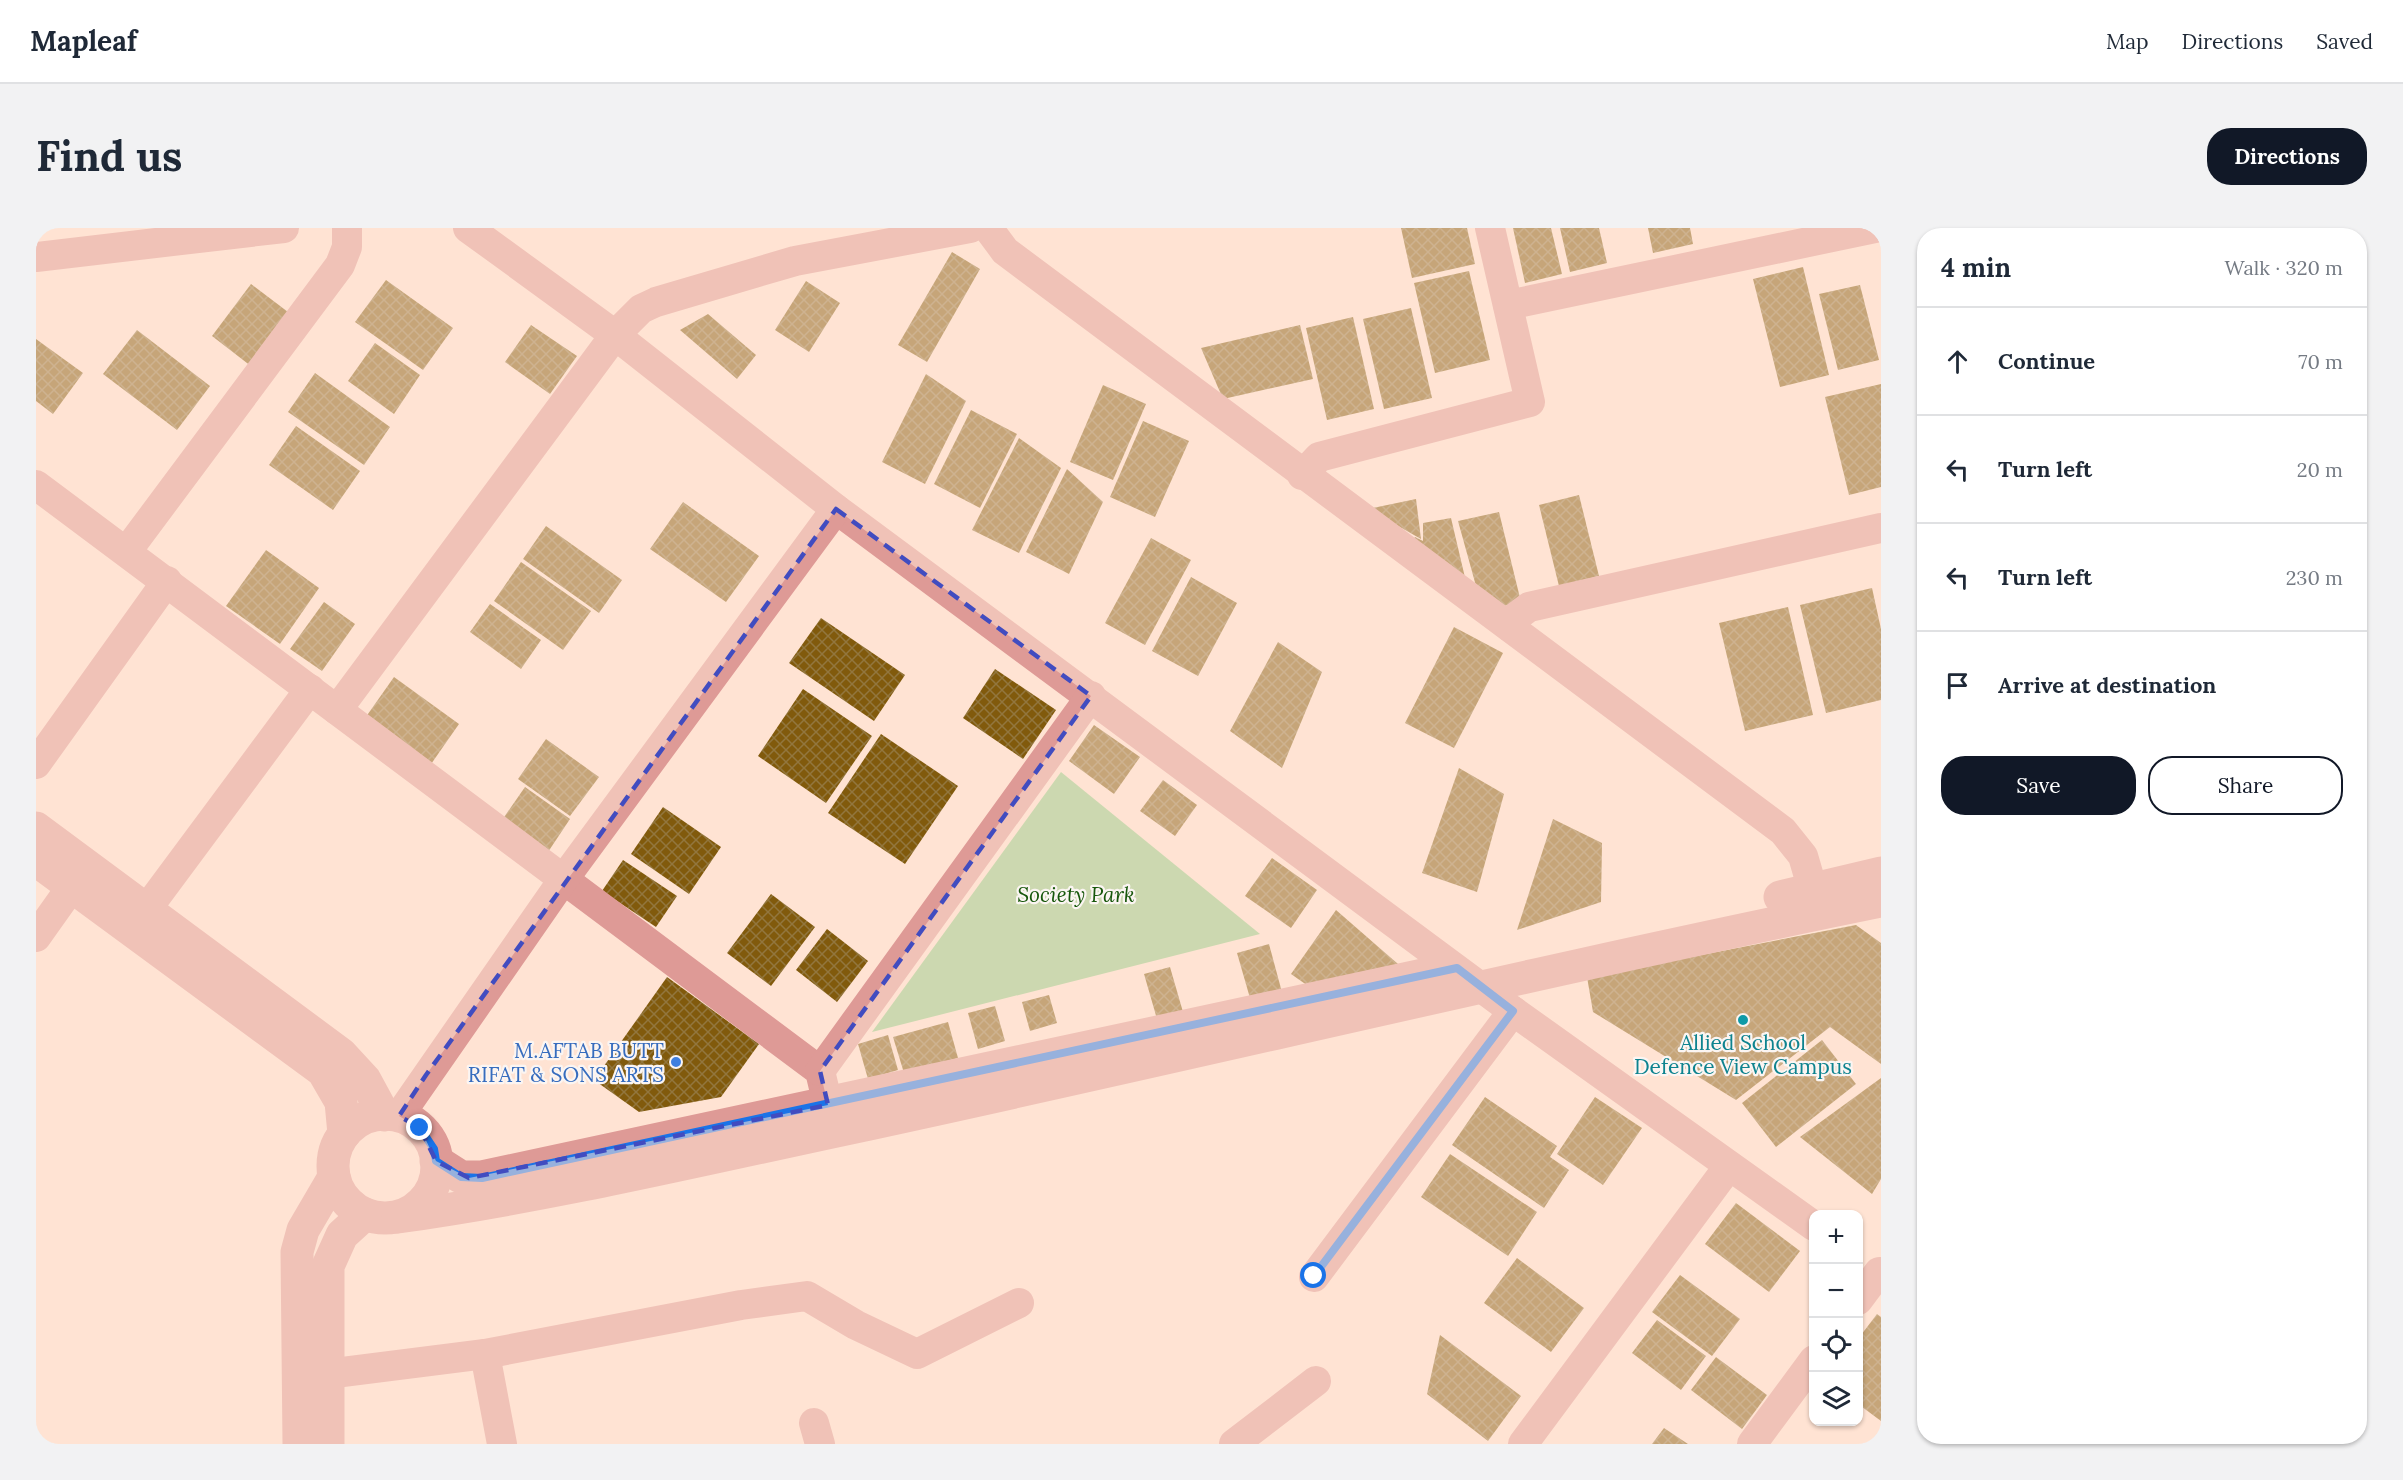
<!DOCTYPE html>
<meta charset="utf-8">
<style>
:root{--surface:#fff;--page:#f2f2f3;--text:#1f2937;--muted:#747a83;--line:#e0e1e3;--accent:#111827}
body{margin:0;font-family:Lora,serif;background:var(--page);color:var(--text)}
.controls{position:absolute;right:18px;bottom:18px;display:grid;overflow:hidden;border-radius:12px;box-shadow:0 2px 4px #0004}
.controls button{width:54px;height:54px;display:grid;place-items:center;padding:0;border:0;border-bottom:2px solid var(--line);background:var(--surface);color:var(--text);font:30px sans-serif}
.stop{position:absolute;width:18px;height:18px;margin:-14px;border:4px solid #1a73e8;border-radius:50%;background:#fff}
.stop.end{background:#1a73e8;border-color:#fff;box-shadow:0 2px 6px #0008}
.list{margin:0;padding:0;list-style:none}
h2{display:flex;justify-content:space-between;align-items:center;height:78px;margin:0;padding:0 24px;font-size:26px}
h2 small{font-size:20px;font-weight:400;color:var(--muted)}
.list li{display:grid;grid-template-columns:39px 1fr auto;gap:18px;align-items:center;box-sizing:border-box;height:108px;padding:0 24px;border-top:2px solid var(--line)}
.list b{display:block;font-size:22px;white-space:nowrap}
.list em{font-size:20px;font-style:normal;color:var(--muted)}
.actions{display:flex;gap:12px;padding:18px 24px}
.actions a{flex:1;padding:14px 0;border:2px solid var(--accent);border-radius:24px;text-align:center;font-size:21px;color:var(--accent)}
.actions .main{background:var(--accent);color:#fff}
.icon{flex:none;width:33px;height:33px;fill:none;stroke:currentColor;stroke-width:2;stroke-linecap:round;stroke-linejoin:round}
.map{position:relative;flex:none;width:1845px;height:1216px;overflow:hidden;border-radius:24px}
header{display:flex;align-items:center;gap:36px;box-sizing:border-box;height:84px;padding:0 30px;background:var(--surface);border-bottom:2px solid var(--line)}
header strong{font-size:28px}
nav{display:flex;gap:33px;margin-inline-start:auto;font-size:21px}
.intro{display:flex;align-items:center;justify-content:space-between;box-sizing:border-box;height:144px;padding:0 36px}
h1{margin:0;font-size:42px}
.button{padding:15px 27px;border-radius:24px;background:var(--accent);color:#fff;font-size:21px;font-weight:700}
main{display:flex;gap:36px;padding:0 36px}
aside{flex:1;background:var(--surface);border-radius:24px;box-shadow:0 2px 4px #0004}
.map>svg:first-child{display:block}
.green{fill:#8fcb85}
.building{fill:url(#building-cross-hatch)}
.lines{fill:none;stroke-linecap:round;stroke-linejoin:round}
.minor{stroke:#de9a96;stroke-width:30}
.tertiary{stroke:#de9a96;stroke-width:33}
.route{stroke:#1a73e8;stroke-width:8}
.marked{fill:none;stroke:#414cc0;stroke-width:4.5;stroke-dasharray:12 8;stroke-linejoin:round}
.culture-dot{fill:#0f9aa8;stroke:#fbf5f2;stroke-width:2}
.shop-dot{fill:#3f7fe0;stroke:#fbf5f2;stroke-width:2}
.labels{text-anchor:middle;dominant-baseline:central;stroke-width:4.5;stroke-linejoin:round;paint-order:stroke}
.park-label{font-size:21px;font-style:italic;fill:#17570b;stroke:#fbf5f2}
.culture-label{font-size:21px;fill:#0d838f;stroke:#fbf5f2}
.shop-label{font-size:21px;fill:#366cbe;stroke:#fbf5f2;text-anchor:end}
</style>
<header>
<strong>Mapleaf</strong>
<nav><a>Map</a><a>Directions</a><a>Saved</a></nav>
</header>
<div class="intro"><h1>Find us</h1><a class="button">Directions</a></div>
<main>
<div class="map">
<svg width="1845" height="1216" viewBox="0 0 1845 1216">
<defs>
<pattern id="building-cross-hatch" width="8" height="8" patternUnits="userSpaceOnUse" patternTransform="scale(1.5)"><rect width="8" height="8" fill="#815a0c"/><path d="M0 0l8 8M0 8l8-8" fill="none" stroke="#92763e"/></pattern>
</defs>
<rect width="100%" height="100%" fill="#ffe3d3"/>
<path class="green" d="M1025,544L1224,706L836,804Z"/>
<g class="building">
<path d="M1365,0H1431L1439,36L1376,50Z"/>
<path d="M1477,0H1515L1526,46L1489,55Z"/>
<path d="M1524,0H1563L1571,35L1534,44Z"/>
<path d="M1612,0H1654L1657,16L1617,25Z"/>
<path d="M916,24L944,41L891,134L862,117Z"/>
<path d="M1767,39L1793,147L1744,159L1717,51Z"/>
<path d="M1433,43L1454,132L1399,145L1378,55Z"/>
<path d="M350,52L417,100L387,142L319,94Z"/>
<path d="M770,53L804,75L773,124L739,102Z"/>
<path d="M215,56L260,90L220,142L176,108Z"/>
<path d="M1824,57L1843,132L1802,142L1783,66Z"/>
<path d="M1375,80L1396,170L1348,181L1327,91Z"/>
<path d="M672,86L720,127L701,151L644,102Z"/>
<path d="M1317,89L1338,181L1291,192L1270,100Z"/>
<path d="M495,97L541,128L514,166L469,134Z"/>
<path d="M1264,97L1277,151L1187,171L1165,120Z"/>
<path d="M101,102L174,158L141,202L67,146Z"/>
<path d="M0,111L47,145L17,186L0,173Z"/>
<path d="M339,115L384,147L358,186L312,153Z"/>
<path d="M279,145L354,199L328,237L252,184Z"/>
<path d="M890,146L930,173L889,256L846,234Z"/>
<path d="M1845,156V259L1813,267L1789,169Z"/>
<path d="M1067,157L1110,176L1077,252L1034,234Z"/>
<path d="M935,182L981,206L944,280L898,256Z"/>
<path d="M1107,193L1153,213L1119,289L1074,269Z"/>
<path d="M260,198L324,243L297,282L233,237Z"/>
<path d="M983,210L1025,240L983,325L936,302Z"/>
<path d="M1031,241L1067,274L1033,346L990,324Z"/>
<path d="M1543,267L1563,348L1523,358L1503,277Z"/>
<path d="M1380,271L1385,311L1332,281Z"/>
<path d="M647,274L723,328L690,374L614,321Z"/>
<path d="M1463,284L1485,374L1455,381L1440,358L1422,293Z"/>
<path d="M1415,290L1431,358L1372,319L1379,309L1387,313V295Z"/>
<path d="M510,298L586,352L563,385L487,331Z"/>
<path d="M1115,310L1155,332L1109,417L1069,395Z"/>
<path d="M230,322L283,360L244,416L190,378Z"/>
<path d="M485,334L555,383L527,422L458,373Z"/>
<path d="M1155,349L1201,375L1162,448L1116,423Z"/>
<path d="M1836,360L1845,401V472L1790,485L1764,377Z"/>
<path d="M288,374L319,396L286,443L254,421Z"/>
<path d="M454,376L505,412L485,441L434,404Z"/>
<path d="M1752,379L1777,487L1709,503L1683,395Z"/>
<path d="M785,390L869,447L838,493L753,435Z"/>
<path d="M1418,399L1467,425L1418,520L1369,495Z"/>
<path d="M1242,414L1286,444L1246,540L1194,503Z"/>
<path d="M959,441L1020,482L987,531L927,490Z"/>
<path d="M358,449L423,496L393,539L327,493Z"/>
<path d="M767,461L836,508L790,575L722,528Z"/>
<path d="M1058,497L1104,529L1078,566L1033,533Z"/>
<path d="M845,506L922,558L869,636L792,585Z"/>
<path d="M510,511L563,549L534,588L482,551Z"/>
<path d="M1423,540L1468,566L1441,664L1386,645Z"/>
<path d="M1127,552L1161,577L1139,608L1104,583Z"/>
<path d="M489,559L534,591L510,627L464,595Z"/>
<path d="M627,579L685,619L653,666L595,626Z"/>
<path d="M1517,591L1566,615L1565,674L1481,702Z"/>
<path d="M1236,630L1281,662L1255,700L1209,668Z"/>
<path d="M587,632L641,668L620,699L566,663Z"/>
<path d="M735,666L779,699L735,758L691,725Z"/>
<path d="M1300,682L1362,736L1275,760L1255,746Z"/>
<path d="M1820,697L1845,715V836L1794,799L1700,872L1557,784L1551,749Z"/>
<path d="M791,701L832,733L801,774L760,742Z"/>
<path d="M1233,716L1247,768L1216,777L1201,725Z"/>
<path d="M1134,739L1147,784L1121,791L1108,746Z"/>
<path d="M631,749L723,816L685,869L603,884L558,852Z"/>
<path d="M1013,767L1021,795L994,803L986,774Z"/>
<path d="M959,778L969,813L942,821L932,785Z"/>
<path d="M912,794L922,830L868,845L857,809Z"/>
<path d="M852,807L862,842L832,851L822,816Z"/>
<path d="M1786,812L1820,856L1740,919L1706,875Z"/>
<path d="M1845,850V951L1836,966L1764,909Z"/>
<path d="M1449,869L1521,918L1514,929L1533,942L1508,980L1416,917Z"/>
<path d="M1559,869L1606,900L1567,957L1521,926Z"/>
<path d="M1414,926L1501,984L1472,1028L1385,969Z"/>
<path d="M1700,975L1764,1023L1733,1064L1669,1016Z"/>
<path d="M1481,1030L1548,1080L1515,1124L1448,1075Z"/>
<path d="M1644,1047L1704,1091L1676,1128L1616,1084Z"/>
<path d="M1841,1086L1845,1089V1193L1822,1176V1111Z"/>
<path d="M1621,1092L1670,1128L1645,1162L1596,1125Z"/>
<path d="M1404,1107L1485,1168L1452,1213L1391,1166Z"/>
<path d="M1680,1129L1731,1167L1706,1201L1655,1162Z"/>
<path d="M1628,1200L1652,1216H1616Z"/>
</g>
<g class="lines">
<g class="minor">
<path d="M432,0L579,107L800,281L1477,783L1778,998"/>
<path d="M952,0L969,23L1747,603L1767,628L1783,683"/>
<path d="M0,29L248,0"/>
<path d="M1472,77L1839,0"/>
<path d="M1266,247L1283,229L1494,174L1454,0"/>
<path d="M0,257L784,843L792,877"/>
<path d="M91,323L304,37L311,19V0"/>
<path d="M1474,399L1481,388L1493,379L1845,300"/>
<path d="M301,482L579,107L605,81L620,74L759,33L934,0"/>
<path d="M0,536L131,353"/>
<path d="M110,682L274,461"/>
<path d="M0,709L49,640"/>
<path d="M784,843L1055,468"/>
<path d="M363,888L527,652L800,281"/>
<path d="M1278,1049L1477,783"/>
<path d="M1822,1072L1843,1044"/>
<path d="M449,1126L466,1216"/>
<path d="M267,1149L449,1126L705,1077L771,1068L820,1097L881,1126L983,1075"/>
<path d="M778,1195L784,1216"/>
<path d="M1198,1216L1280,1153"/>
<path d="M1487,1216L1693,938"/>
<path d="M1716,1216L1778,1132"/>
</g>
<g class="tertiary">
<path d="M0,600L305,826L329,852L348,887"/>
<path d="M0,632L287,843L305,874L308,906"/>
<path d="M1744,669L1845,645"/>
<circle cx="349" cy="938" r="52"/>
<path d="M400,933L425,949H446L1406,743"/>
<path d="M362,989C520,967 676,929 833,896C1171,823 1506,742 1845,673"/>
<path d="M263,1216L261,1024L267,1002L298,949"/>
<path d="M292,1216V1038L306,1007L329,986"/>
</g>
</g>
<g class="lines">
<path class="route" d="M384,900L398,921L400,933L425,949L446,950L1421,740L1477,783L1278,1048"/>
</g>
<path d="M0 0H1845V1216H0ZM800,281L1055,468L784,843L792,877L433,950L400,933L384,900L363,888L390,847Z" fill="#ffe3d3" fill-opacity=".55" fill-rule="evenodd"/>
<path class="marked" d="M800,281L1055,468L784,843L792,877L433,950L400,933L384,900L363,888L390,847Z"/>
<circle class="culture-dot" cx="1707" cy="792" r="6"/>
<circle class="shop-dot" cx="640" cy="834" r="6"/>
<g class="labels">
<g class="park-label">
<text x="1040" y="666">Society Park</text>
</g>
<g class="culture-label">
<text x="1707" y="814">Allied School<tspan x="1707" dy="24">Defence View Campus</tspan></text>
</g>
<g class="shop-label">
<text x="628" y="822">M.AFTAB BUTT<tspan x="628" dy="24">RIFAT &amp; SONS ARTS</tspan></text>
</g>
</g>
</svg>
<div class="controls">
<button>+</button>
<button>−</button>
<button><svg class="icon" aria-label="locate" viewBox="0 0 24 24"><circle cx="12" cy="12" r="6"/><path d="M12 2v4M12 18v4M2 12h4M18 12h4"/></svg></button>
<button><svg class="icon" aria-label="layers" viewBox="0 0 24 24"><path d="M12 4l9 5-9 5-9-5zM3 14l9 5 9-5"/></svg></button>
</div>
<div class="stop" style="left:1278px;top:1048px"></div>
<div class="stop end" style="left:384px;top:900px"></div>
</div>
<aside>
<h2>4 min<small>Walk · 320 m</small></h2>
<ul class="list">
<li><svg class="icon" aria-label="ahead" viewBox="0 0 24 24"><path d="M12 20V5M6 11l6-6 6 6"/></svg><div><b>Continue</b></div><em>70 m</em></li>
<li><svg class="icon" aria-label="left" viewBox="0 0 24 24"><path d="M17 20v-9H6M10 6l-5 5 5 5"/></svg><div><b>Turn left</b></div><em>20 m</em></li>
<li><svg class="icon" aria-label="left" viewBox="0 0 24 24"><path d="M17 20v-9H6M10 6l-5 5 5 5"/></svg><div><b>Turn left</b></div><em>230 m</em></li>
<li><svg class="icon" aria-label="arrive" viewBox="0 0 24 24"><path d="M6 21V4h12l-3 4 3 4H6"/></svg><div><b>Arrive at destination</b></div></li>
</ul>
<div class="actions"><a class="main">Save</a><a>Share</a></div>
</aside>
</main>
